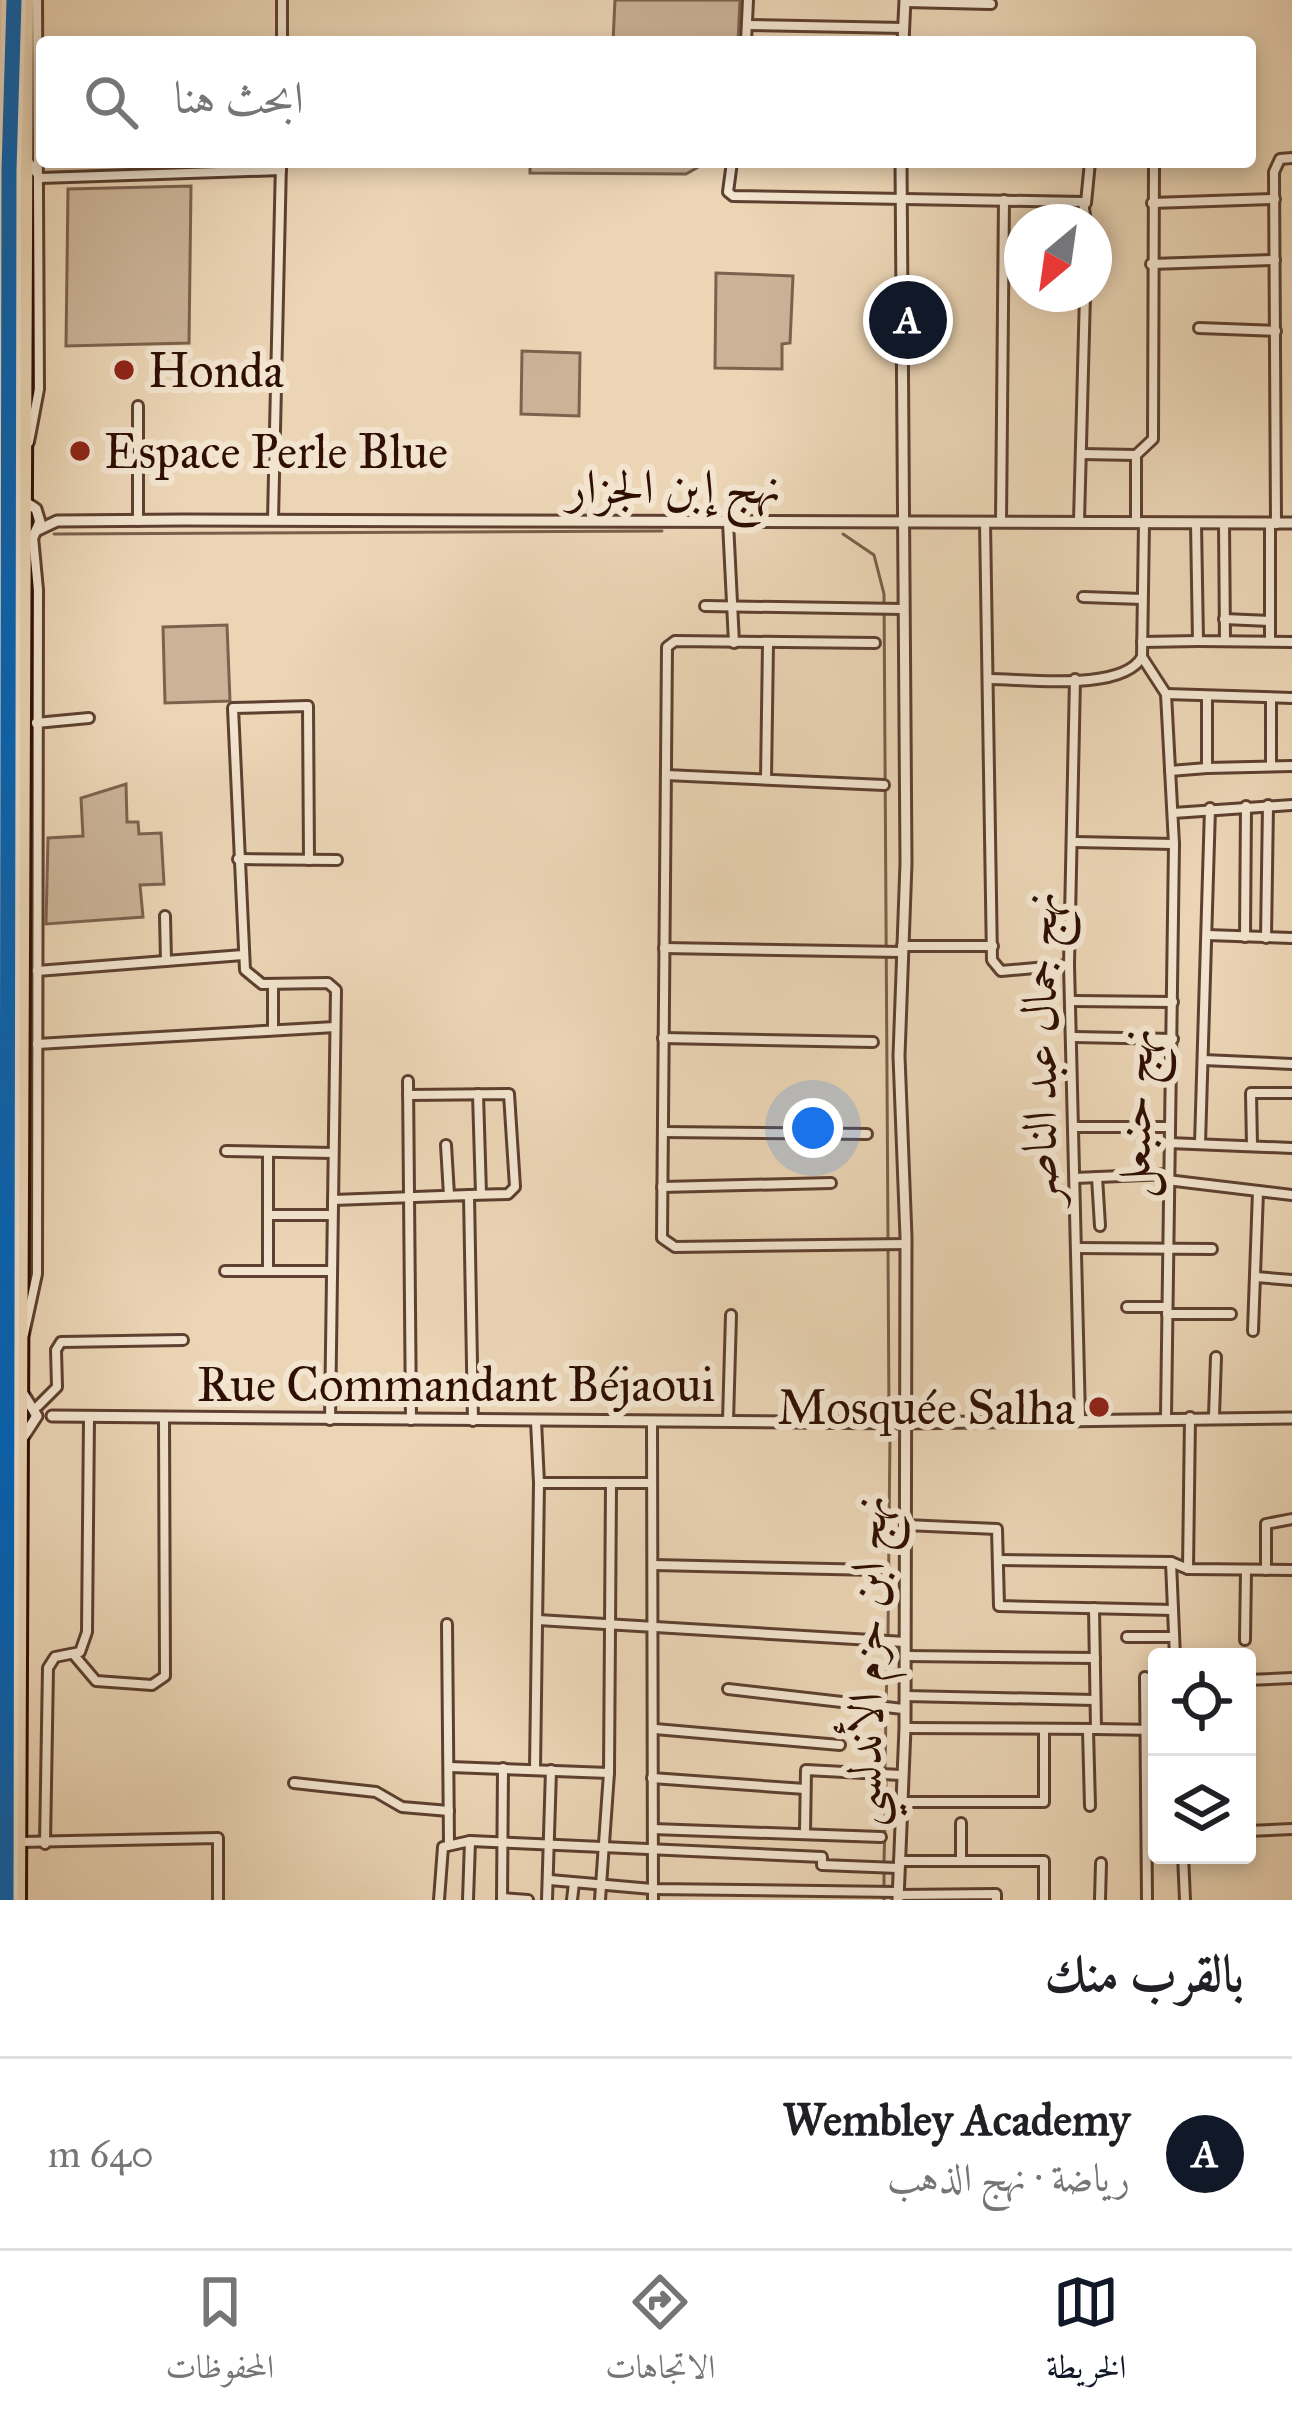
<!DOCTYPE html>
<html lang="ar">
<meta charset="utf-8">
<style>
:root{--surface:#fff;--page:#f6f6f6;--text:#202124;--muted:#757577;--line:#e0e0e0;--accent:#111827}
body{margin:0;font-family:"IM FELL Great Primer",Amiri,serif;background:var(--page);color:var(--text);direction:rtl}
.controls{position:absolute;right:36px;bottom:36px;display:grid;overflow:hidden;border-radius:12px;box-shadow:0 6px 18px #0003}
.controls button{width:108px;height:108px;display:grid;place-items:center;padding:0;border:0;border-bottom:3px solid var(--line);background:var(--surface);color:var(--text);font:60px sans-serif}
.compass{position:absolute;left:1004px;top:204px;width:108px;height:108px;border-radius:50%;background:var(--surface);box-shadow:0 6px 18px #0003;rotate:209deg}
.you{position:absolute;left:813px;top:1128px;width:42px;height:42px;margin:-30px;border:9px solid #fff;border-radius:50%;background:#1a73e8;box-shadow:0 0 0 18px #1a73e833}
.badge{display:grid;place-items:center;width:78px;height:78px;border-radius:50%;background:var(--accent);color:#fff;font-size:39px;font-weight:700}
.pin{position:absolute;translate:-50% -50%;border:6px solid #fff;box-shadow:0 3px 12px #0006}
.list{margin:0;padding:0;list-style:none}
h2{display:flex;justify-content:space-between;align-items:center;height:156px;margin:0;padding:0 48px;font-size:51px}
h2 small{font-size:39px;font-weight:400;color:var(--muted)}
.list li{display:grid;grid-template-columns:78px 1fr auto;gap:36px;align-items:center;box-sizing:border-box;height:192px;padding:0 48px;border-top:3px solid var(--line)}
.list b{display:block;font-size:45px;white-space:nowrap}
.list p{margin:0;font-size:39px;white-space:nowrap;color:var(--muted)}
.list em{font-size:39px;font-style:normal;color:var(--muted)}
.icon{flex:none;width:66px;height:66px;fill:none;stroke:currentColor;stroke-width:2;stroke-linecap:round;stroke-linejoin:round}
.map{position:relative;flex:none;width:1292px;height:1900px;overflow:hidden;direction:ltr}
.search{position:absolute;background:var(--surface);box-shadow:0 6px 18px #0003;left:36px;right:36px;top:36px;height:132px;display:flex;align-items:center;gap:30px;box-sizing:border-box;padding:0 42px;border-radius:12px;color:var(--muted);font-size:45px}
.sheet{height:348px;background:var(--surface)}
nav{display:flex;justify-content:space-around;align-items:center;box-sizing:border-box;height:168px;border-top:3px solid var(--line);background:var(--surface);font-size:33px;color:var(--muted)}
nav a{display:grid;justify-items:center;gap:6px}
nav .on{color:var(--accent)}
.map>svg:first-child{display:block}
.green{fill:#cbb397;stroke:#7d614d;stroke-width:3}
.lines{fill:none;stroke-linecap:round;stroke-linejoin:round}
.stream{stroke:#795e49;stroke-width:3}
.minor-casing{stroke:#5e4030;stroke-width:14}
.tertiary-casing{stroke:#5e4030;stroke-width:15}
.trunk-casing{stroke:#2f0f03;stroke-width:18}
.minor{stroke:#f2e4cf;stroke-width:8}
.tertiary{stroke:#f2e4cf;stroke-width:9}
.trunk{stroke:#ebd5b5;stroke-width:12}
.bus-1-casing{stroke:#f2e4cf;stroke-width:24}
.bus-1{stroke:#0065bd;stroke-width:15}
.poi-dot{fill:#8f2418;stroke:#f2e4cf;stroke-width:4.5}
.labels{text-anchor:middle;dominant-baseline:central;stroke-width:12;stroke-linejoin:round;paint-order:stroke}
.poi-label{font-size:48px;fill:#2f0f03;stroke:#f2e4cf;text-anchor:start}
.street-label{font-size:48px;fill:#2f0f03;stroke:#f2e4cf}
</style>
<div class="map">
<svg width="1292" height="1900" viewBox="0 0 1292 1900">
<rect width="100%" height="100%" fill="#ebd5b5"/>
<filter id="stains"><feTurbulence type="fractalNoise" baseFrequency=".00167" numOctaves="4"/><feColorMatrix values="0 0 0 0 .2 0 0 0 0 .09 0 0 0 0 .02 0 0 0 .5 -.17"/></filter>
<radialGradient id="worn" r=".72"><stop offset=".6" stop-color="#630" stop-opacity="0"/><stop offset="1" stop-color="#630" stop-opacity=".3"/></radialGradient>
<g class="green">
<path d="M615,0H740L738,42H613Z"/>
<path d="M530,162H707L686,174L530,173Z"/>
<path d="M191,186L189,343L66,346L68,189Z"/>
<path d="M716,273L793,276L790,343L782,344V369L715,368Z"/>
<path d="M522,351L580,353L579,416L521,414Z"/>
<path d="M227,625L230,701L165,703L163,627Z"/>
<path d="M126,784L127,822H138L139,834L161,833L164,884L140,885L143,917L46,924L48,838L83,836L81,798Z"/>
</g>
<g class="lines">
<g class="stream">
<path d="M54,534L662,531"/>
<path d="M843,534L874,555L884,594L888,1239"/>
<path d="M888,1248L889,1414"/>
<path d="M888,1636L890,1434"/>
<path d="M886,1702L888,1646"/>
<path d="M885,1768L886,1712"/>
<path d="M884,1862L886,1782"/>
<path d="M884,1900V1872"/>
</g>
<g class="minor-casing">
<g id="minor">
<path d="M282,0V42"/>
<path d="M905,2L991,4"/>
<path d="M747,25L904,28"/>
<path d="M746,42L748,0"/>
<path d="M28,161L40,178L281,170"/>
<path d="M732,162L728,192L733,196L1083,202L1086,222"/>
<path d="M1086,203L1090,162"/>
<path d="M1152,203L1275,199"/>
<path d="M1151,264L1275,260"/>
<path d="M1199,328L1276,331"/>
<path d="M0,383L4,411"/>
<path d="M138,406V521"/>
<path d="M29,442L39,389L37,0"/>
<path d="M1082,454L1136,455"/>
<path d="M273,520L281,162"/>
<path d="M1079,521L1085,294"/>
<path d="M728,522L734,643"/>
<path d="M985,522L992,960L1001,971L1069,965"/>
<path d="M1001,522L1004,200"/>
<path d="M1136,523V455L1153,439L1154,162"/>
<path d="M1196,523L1198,641L1292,642"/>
<path d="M1224,523L1225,641"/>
<path d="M1276,524L1274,172L1280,159L1292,158"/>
<path d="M1083,597L1142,599"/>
<path d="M705,606L903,609"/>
<path d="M1224,619L1270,621"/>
<path d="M1270,641V524"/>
<path d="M1142,642L1198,641"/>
<path d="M875,643L675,641L667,647L662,1238L675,1247L906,1244"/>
<path d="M1142,657L1166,694L1174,844L1166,1416"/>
<path d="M989,679C1027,679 1122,692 1142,657L1144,523"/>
<path d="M1075,679L1069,965L1080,1418"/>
<path d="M1166,694L1292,698"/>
<path d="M1207,697V768L1292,766"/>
<path d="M36,723L89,718"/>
<path d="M1271,766V698"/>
<path d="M1170,771L1207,768"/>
<path d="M666,775L884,785"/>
<path d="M766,779L768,644"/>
<path d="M1173,813L1292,805"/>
<path d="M1075,842L1174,844"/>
<path d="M238,859L337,860"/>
<path d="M309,860L308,706L233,708L245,970L262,984L328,983L336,990L330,1420"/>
<path d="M165,916L166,961"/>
<path d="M1207,935L1292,938"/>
<path d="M1245,937L1246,806"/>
<path d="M1266,938L1268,805"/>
<path d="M902,946H993"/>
<path d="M664,948L902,952"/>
<path d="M37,971L243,955"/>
<path d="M273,985V1030"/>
<path d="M1073,1001L1173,1002"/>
<path d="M1074,1037L1173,1039"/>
<path d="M663,1038L873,1042"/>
<path d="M37,1044L335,1027"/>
<path d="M1203,1060L1292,1064"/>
<path d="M408,1081L411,1420"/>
<path d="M478,1094L481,1194"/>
<path d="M408,1095L509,1094L515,1187L508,1194L469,1195"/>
<path d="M1074,1127H1170"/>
<path d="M663,1132L867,1134"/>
<path d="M1169,1143L1292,1148"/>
<path d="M1200,1144L1210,808"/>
<path d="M446,1145L449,1195"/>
<path d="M1252,1146L1251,1093H1292"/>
<path d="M226,1151L333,1153"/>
<path d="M1097,1177L1100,1226"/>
<path d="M1075,1178L1168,1174"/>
<path d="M1167,1180L1292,1195"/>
<path d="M662,1187L831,1183"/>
<path d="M333,1200L469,1195L473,1421"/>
<path d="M268,1215H332"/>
<path d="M1076,1248L1212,1249"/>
<path d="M225,1271H331"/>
<path d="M268,1271V1152"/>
<path d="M1256,1277L1292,1280"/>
<path d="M1127,1307H1167"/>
<path d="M1167,1314H1231"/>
<path d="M1253,1331L1258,1191"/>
<path d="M24,1334L37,1274L38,590L33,537"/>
<path d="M38,1406L57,1387L56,1350L61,1342L183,1340"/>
<path d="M1214,1416L1216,1357"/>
<path d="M536,1421L539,1483H652"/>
<path d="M652,1421L653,1900"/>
<path d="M728,1421L731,1315"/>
<path d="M905,1525L997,1529L999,1606L1173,1610"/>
<path d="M998,1560L1171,1562L1188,1569L1292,1570"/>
<path d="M1171,1562L1175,1657"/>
<path d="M654,1565L876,1570"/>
<path d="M1188,1569L1190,1417"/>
<path d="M1266,1570V1524L1292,1519"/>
<path d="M538,1620L905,1642"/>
<path d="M447,1624L449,1844"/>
<path d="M1127,1637H1174"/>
<path d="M1245,1640L1246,1570"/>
<path d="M74,1655L96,1681L152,1685L165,1676L164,1419"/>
<path d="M905,1656L1095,1658"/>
<path d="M1145,1677L1147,1900"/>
<path d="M1247,1680L1292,1678"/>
<path d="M728,1689L903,1709"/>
<path d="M905,1696L1095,1700"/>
<path d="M905,1728L1096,1729L1094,1608"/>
<path d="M655,1729L840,1745"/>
<path d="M1096,1729L1157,1730"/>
<path d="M1088,1730L1090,1806"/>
<path d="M450,1767L609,1773"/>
<path d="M535,1769L539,1483"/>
<path d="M652,1778L805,1789"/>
<path d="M294,1783L376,1792L402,1807L449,1811"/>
<path d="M902,1802H1044V1729"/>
<path d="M653,1829L881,1837"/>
<path d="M1247,1831L1292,1829"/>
<path d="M805,1832L806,1770L901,1775"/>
<path d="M20,1842L218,1838V1900"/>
<path d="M45,1844L48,1668L55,1657L80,1652L87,1632L89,1418"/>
<path d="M1183,1855L1185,1900"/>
<path d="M899,1861H1044V1900"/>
<path d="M961,1861V1823"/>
<path d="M550,1880L652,1889L897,1892"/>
<path d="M898,1895L996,1894V1900"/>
<path d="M502,1898L528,1900"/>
<path d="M439,1900L443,1847L470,1841L822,1857V1865L898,1868"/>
<path d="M468,1900L470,1841"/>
<path d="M502,1900L503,1768"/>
<path d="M547,1900L551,1770"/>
<path d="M572,1900L574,1883"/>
<path d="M600,1900L609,1773L611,1485"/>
<path d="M1100,1900L1101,1863"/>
</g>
</g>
<g class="tertiary-casing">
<g id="tertiary">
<path d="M903,42L905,0"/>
<path d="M0,507L24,501L36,509L40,522L33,537L24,541L0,533"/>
<path d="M38,530L57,521L184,520L1292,523"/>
<path d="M0,1399L24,1395L37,1416L24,1436L0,1431"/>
<path d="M52,1416L904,1423L1292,1418"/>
<path d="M898,1900L905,1728L906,1237L899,1056L906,863L901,162"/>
</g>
</g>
<g class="trunk-casing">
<g id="trunk">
<path d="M2,0L3,120"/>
<path d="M6,1900L9,170L14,0"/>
<path d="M19,1900L27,0"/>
</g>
</g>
<use href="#minor" class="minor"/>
<use href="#tertiary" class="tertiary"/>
<use href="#trunk" class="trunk"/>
<g class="bus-1-casing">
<path id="bus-1" d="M6,1900L9,170L14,0"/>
</g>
<use href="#bus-1" class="bus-1"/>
</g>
<g class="poi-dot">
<circle cx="124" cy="370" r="12"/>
<circle cx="80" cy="451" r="12"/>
<circle cx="1099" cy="1407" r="12"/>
</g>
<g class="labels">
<g class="poi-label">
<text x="148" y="370">Honda</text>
<text x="104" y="451">Espace Perle Blue</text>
<text x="1075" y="1407" text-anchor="end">Mosquée Salha</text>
</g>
<g class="street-label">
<text x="674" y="486">نهج إبن الجزار</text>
<text transform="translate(1039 1048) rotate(-90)">نهج جمال عبد الناصر</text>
<text transform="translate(1134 1113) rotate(-89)">نهج حنبعل</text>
<text x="456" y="1384">Rue Commandant Béjaoui</text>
<text transform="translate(866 1661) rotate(-89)">نهج ابن حزم الأندلسي</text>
</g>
</g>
<rect width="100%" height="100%" filter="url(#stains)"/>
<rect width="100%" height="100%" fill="url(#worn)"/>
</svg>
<div class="controls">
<button><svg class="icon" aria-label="locate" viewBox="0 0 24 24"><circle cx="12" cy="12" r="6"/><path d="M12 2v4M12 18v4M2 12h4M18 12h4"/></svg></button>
<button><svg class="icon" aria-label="layers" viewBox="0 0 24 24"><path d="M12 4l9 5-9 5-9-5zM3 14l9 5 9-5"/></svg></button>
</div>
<svg class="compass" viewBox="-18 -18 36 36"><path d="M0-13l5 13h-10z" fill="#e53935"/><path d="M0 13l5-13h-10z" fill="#757577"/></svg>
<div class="you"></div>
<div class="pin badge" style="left:908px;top:320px">A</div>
<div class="search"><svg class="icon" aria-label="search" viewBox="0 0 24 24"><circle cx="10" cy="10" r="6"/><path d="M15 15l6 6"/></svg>ابحث هنا</div>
</div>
<section class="sheet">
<h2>بالقرب منك<small></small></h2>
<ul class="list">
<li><span class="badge">A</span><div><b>Wembley Academy</b><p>رياضة · نهج الذهب</p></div><em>640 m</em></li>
</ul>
</section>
<nav>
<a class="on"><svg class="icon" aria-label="map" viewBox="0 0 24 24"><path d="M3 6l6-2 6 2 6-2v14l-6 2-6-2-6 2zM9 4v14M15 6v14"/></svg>الخريطة</a>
<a><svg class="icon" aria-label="directions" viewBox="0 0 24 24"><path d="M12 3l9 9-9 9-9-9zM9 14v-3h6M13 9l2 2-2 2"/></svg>الاتجاهات</a>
<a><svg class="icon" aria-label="saved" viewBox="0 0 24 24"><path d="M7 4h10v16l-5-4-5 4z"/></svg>المحفوظات</a>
</nav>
